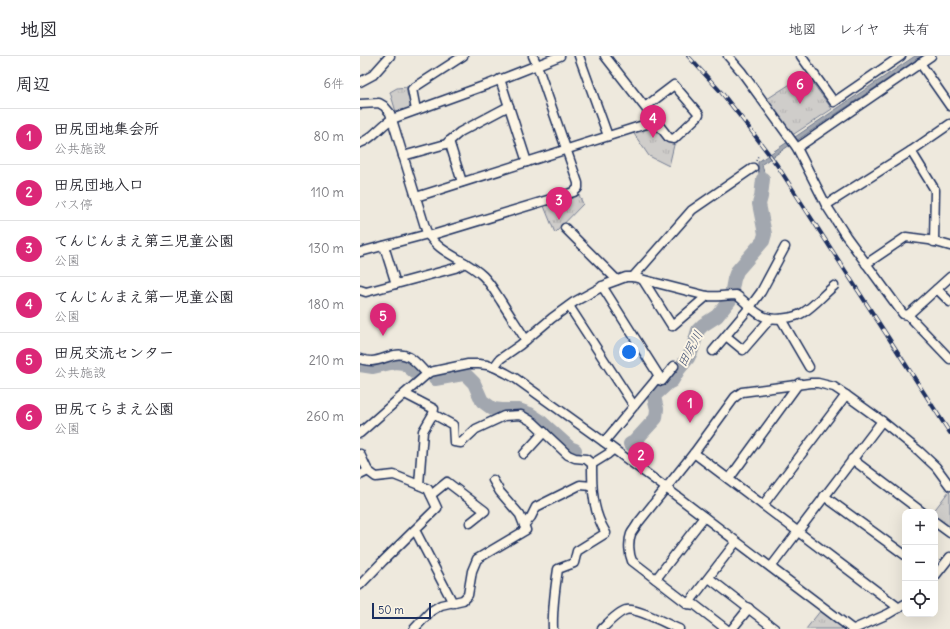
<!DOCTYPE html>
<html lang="ja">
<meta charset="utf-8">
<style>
:root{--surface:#fff;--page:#f7f7f7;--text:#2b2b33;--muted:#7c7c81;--line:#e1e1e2;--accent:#db2777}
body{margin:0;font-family:Delius,"Klee One",sans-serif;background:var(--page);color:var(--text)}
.controls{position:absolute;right:12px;bottom:12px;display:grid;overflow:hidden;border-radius:8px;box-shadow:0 4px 16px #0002}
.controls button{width:36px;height:36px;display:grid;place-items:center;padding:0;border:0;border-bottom:1px solid var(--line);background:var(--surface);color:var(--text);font:20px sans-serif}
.scale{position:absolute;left:12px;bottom:10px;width:59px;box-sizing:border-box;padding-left:4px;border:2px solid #1b2f5e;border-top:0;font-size:11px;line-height:14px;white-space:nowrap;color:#1b2f5e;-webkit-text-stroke:3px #fcf5e5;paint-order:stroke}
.you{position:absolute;left:269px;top:296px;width:14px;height:14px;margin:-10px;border:3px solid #fff;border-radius:50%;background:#1a73e8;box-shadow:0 0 0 6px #1a73e833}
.badge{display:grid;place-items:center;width:26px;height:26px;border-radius:50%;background:var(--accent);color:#fff;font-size:13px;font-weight:700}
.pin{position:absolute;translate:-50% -33px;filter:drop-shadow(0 1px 2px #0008)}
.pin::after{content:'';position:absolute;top:21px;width:14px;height:12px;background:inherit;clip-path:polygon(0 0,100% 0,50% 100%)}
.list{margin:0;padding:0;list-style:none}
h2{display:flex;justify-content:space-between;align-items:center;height:52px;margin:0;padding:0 16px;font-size:17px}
h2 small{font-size:13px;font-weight:400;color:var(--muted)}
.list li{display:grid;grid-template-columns:26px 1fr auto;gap:12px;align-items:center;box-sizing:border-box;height:56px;padding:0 16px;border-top:1px solid var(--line)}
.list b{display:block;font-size:15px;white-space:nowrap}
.list p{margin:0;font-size:13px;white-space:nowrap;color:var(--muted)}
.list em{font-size:13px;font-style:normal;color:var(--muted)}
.icon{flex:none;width:22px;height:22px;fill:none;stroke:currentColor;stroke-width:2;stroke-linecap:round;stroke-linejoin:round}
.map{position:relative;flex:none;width:590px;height:573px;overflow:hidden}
header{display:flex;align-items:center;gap:24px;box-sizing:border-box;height:56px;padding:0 20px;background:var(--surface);border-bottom:1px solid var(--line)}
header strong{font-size:19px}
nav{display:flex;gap:22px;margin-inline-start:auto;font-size:14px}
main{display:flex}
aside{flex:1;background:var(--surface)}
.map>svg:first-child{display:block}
.park{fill:url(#park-tufts);stroke:#757e94}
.water{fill:#a2a7af;stroke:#6c778f}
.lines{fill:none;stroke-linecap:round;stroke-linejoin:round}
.river{stroke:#a2a7af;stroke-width:14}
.street-casing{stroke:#1b2f5e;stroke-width:11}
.path{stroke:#1b2f5e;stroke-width:1.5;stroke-dasharray:1 3;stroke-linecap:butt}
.street{stroke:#fcf5e5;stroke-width:8}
.rail-casing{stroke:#1b2f5e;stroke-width:4}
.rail{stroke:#fcf5e5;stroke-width:2.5;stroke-dasharray:8;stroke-linecap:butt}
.labels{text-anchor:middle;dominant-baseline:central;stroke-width:4;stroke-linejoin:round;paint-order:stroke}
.water-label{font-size:13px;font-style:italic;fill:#445376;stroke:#fcf5e5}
</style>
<header>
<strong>地図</strong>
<nav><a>地図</a><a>レイヤ</a><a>共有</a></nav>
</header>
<main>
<aside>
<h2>周辺<small>6件</small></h2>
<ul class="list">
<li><span class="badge">1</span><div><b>田尻団地集会所</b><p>公共施設</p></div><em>80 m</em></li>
<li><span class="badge">2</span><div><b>田尻団地入口</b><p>バス停</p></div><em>110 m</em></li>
<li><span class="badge">3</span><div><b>てんじんまえ第三児童公園</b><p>公園</p></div><em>130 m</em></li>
<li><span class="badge">4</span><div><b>てんじんまえ第一児童公園</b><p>公園</p></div><em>180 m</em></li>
<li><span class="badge">5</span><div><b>田尻交流センター</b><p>公共施設</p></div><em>210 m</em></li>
<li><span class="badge">6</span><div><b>田尻てらまえ公園</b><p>公園</p></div><em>260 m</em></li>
</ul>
</aside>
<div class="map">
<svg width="590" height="573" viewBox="0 0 590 573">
<defs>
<pattern id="park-tufts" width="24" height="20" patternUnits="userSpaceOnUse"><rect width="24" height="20" fill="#cfcdca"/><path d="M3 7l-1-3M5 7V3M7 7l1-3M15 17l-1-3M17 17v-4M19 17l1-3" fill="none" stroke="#b1b0b0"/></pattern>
</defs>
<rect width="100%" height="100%" fill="#eee9dd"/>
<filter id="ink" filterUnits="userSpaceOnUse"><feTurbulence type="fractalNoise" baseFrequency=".025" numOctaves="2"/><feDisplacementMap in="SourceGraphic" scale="8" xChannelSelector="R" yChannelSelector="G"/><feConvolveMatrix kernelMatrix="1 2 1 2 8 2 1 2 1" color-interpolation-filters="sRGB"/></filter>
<g filter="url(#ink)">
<g class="park">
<path d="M446,18L472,53L431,80L407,43Z"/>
<path d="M47,31V37L51,47L50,51L48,53L36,56L30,36L37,32Z"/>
<path d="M295,66L314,89L309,110L289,100L272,75Z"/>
<path d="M219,139L223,148L195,177L184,150Z"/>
<path d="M589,435L590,438V473L575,462V456H573Z"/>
<path d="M461,554L482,571V573H446Z"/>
</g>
<path class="water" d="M555,0H562L402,108L406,125L403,141H398L401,124L398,114V106Z"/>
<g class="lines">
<g class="river">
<path d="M0,309L13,311L35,306L44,307L56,317"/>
<path d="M75,323L103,318L107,320L114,327L122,345L133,353L142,354H159L170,358L179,364L210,392L215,394"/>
<path d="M270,388L274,386L296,362L297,353L294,341L296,338L308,327L312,325L319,313L328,302L332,294L338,274L343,269L357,260L370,244L374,223L377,215L403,185L405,178L399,148L401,141L403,123"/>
</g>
<g class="street-casing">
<g id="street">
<path d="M219,0L248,80"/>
<path d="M245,0L309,82L314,83L316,81L338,60L339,58L315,30L314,29L285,51"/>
<path d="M368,0L381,15L437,92L466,149L486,180L543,258L548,259L590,303"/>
<path d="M441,0L474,46L541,0"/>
<path d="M560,7L590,50"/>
<path d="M140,23L167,106"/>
<path d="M0,26L13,19L30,0"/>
<path d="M0,48L19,47L24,50L30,57L66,174C77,198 105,202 123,220C130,227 135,236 141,245C149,258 158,271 166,284"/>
<path d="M56,54L52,33L103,0"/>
<path d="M89,85L102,126"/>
<path d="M0,87C13,83 20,70 32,63L129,28L200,0"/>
<path d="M437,92L571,0"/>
<path d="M551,95L575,134L574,186"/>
<path d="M43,100L86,88L100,76L149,50"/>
<path d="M56,141L296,65"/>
<path d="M466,149L551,95L590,68"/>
<path d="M205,172L257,224"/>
<path d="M69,180L214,136L218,132V127L177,9L173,0"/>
<path d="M24,190L36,228"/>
<path d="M0,196L68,178"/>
<path d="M506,208L546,181L569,184L590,190"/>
<path d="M273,221L332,154L393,112"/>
<path d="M283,224L312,270L347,240"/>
<path d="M242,230L299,320L244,386"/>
<path d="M577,233L590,246"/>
<path d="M0,234L6,236L36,228L95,212L105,207"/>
<path d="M209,250L274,350"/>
<path d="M548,259L590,221"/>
<path d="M421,263L449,311"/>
<path d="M366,280L383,294L410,263"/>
<path d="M353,295L390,251L401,236L425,191"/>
<path d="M0,303C4,304 8,305 12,305C25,304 36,294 49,301C56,305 61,312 67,318"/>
<path d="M134,311L140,303L160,289L192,262L214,246L247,228L266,221H273L347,240C357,241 366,239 376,239C386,245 393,257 405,261C415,265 435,262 444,256C455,249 464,238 474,230"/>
<path d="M296,323L302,325L314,310"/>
<path d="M45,338L74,353L73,358"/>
<path d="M0,377L67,318L70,316L108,308H119L127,309L134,311L146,317L155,322L244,386L306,432L492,573"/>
<path d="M334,397L539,552"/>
<path d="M0,398L8,415"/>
<path d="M164,398L184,376"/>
<path d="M492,403L562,456"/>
<path d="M232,408L248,398L253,394"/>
<path d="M0,419L8,415L16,421L34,419L59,429"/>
<path d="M369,423L439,327"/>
<path d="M71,439L87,426L125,455L110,467"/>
<path d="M464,440L545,499"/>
<path d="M403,449L486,339"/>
<path d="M575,466L590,477"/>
<path d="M164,469L171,461L176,451L220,429L232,430"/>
<path d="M55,474L93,547"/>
<path d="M411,511L522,365"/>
<path d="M575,520L590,501"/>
<path d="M349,522L415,573"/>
<path d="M296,523L344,461"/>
<path d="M0,529L23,505L77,452L68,433L59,429L63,375L73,358L93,369L94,386L101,387L116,373L144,360L161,359L173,366L208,399L215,402L226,403L232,408C232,426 232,445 239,463C241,468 243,472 246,477L217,495L214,507L198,513C195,533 192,553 193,573"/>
<path d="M328,548L376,486"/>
<path d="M54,573L71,555L81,549L103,544L108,539L112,515L117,503L166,474L160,459L140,436L133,424"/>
<path d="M242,573C248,567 258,556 266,554C275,551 309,569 319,573"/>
<path d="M366,573L335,549L328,548L272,505C269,498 268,486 271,478C273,474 276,471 278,467L334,397L375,341L382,336L451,327H458L474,331L486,339L522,365L559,395L576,411L590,430"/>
<path d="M372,573L389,552"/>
<path d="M494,573L528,558L545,548"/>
</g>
</g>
<path class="path" d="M396,105L398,100"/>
<use href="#street" class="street"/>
<g class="rail-casing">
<path id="rail" d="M328,0L361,36L390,73L417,109L590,377"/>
</g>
<use href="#rail" class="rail"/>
</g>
</g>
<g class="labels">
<g class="water-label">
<text transform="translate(330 293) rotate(-62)">田尻川</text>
</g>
</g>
</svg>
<div class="controls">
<button>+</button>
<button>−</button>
<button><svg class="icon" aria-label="locate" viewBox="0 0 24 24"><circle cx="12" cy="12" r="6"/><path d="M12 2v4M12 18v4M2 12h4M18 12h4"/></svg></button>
</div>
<div class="scale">50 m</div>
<div class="you"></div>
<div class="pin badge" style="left:330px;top:367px">1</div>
<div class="pin badge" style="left:281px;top:419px">2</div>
<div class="pin badge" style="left:199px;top:164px">3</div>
<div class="pin badge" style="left:293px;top:82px">4</div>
<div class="pin badge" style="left:23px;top:280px">5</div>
<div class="pin badge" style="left:440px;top:48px">6</div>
</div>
</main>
